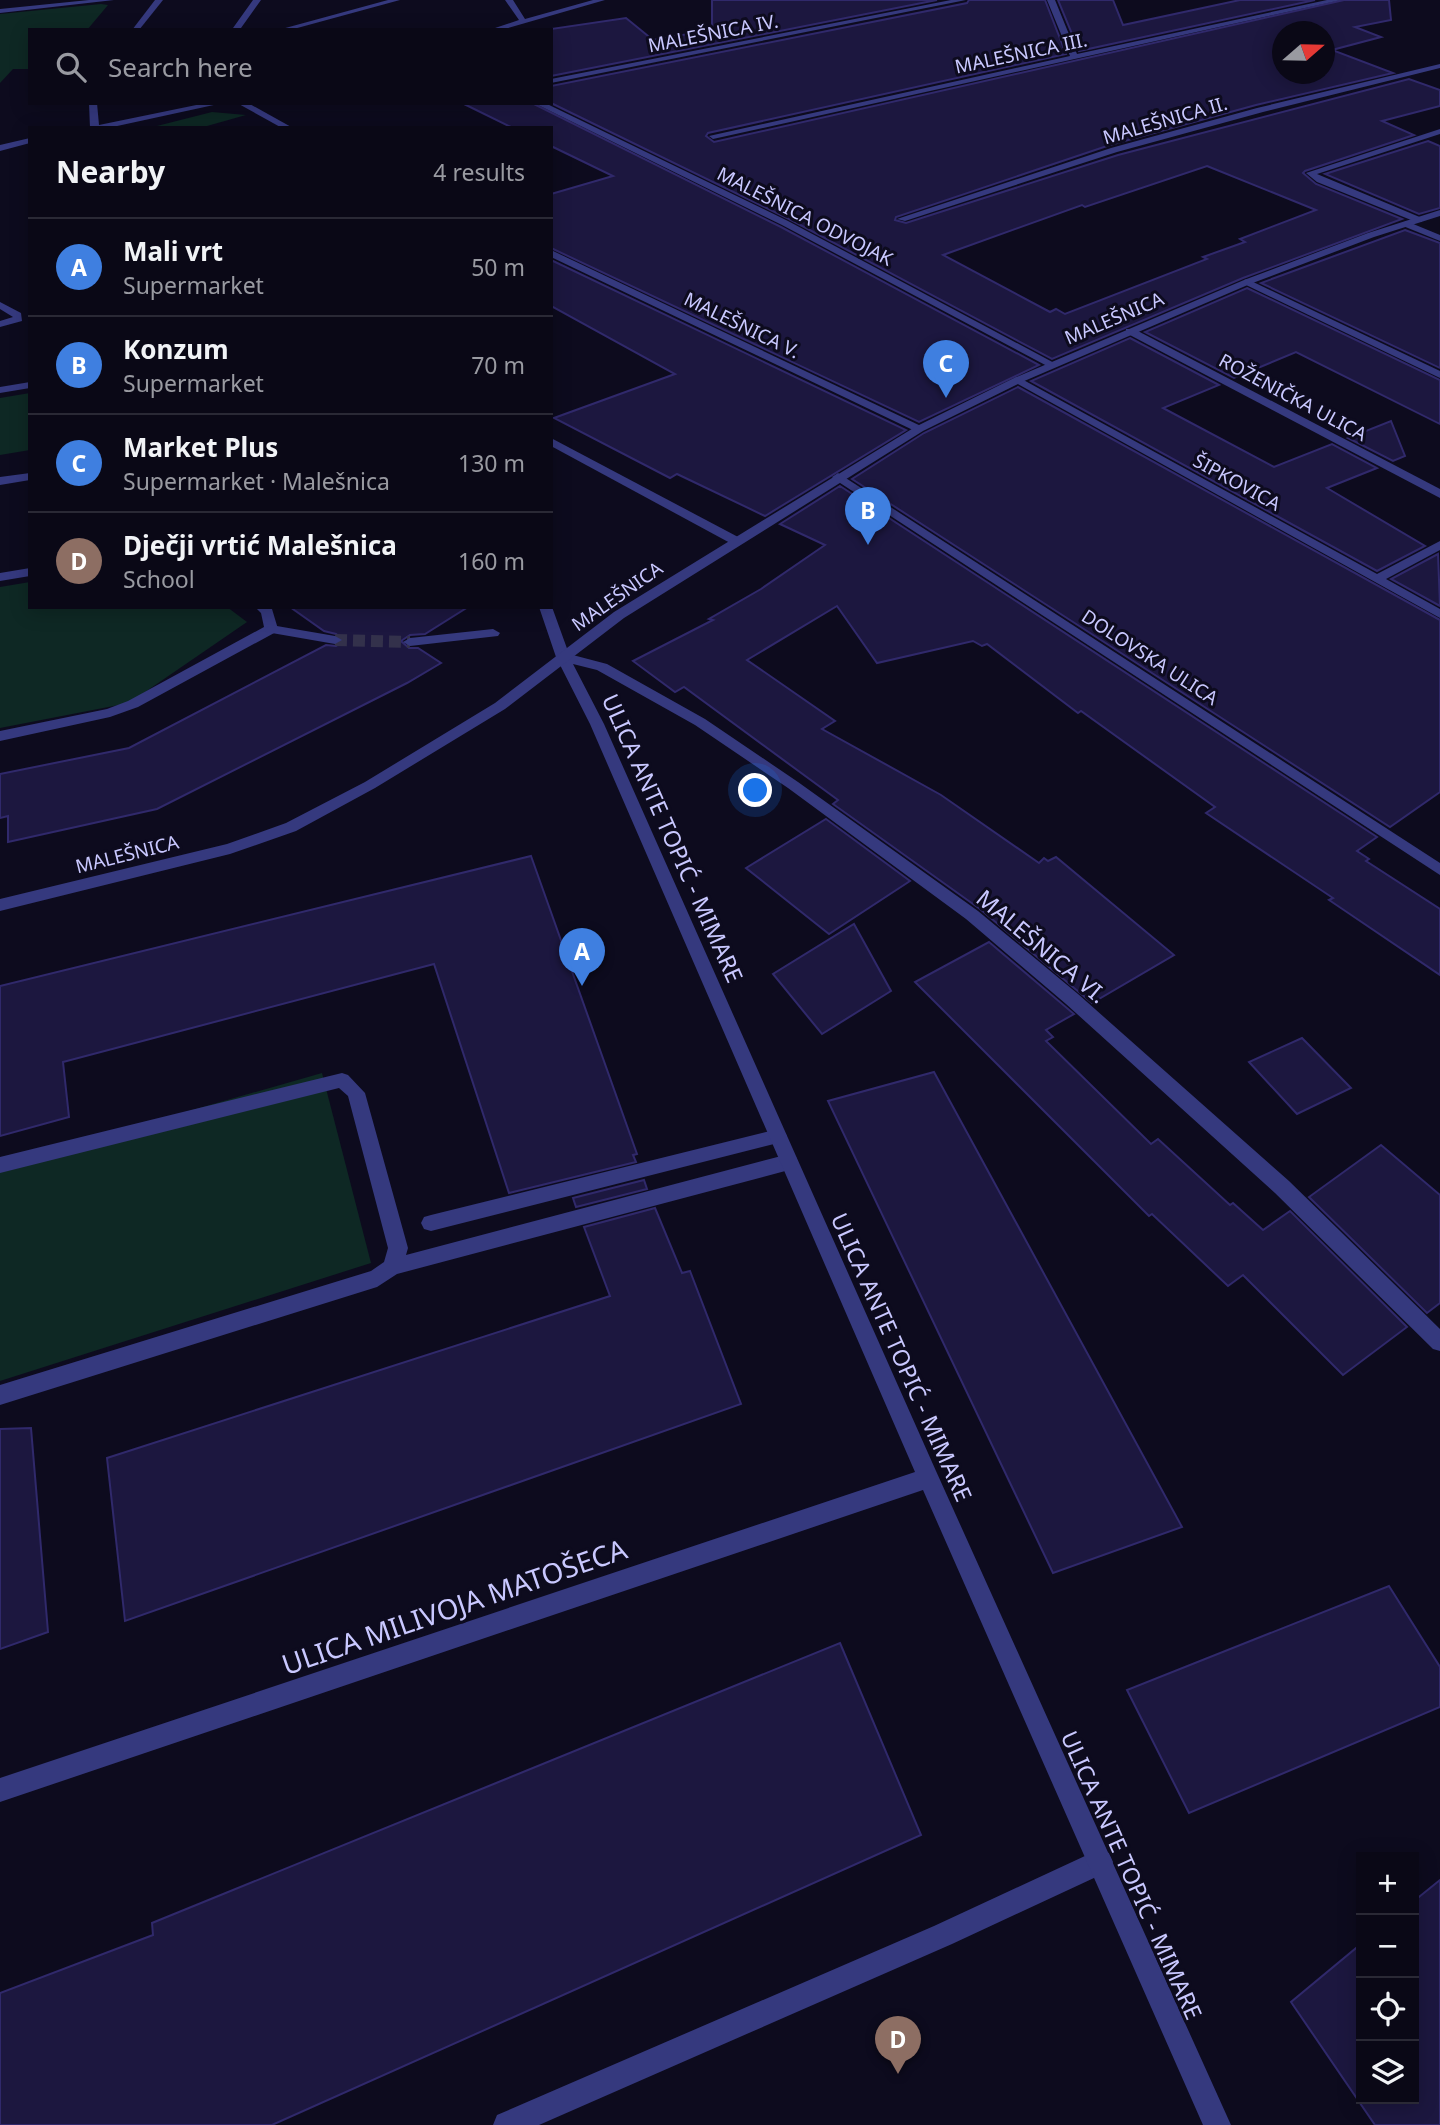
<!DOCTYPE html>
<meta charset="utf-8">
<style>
:root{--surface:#0a0816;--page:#13111f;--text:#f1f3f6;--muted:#999aa1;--line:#2a2935;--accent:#8c9099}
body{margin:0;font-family:"Noto Sans",sans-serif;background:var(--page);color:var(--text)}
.controls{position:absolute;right:21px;bottom:21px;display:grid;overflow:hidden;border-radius:0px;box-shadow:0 4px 18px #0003}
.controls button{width:63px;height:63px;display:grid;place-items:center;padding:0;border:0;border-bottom:2px solid var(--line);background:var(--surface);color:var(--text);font:35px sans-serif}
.compass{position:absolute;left:1272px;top:21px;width:63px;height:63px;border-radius:50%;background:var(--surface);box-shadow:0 4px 18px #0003;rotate:70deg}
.you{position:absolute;left:756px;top:791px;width:24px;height:24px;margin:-18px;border:5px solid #fff;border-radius:50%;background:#1a73e8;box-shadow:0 0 0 10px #1a73e833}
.badge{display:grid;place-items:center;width:46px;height:46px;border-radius:50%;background:var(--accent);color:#fff;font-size:23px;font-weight:700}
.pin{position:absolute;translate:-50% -58px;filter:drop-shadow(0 2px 4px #0008)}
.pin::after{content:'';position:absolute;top:37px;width:24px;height:21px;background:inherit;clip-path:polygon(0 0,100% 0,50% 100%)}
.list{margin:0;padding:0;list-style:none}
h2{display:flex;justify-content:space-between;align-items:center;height:91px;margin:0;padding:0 28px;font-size:30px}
h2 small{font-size:23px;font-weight:400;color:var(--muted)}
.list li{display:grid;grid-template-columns:46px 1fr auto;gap:21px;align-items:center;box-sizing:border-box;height:98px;padding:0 28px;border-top:2px solid var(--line)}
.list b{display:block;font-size:26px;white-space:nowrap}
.list p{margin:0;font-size:23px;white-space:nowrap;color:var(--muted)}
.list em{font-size:23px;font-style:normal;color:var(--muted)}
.icon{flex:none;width:38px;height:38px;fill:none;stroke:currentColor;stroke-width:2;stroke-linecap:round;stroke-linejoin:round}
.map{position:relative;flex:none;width:1440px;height:2125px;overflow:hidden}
.search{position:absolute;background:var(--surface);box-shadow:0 4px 18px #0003;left:28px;top:28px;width:525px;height:77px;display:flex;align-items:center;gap:18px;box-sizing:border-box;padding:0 24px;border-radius:0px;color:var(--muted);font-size:26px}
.panel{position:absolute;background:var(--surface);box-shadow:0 4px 18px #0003;left:28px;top:126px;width:525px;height:483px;border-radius:0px}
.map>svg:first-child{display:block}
.green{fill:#0e2824}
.building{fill:#1c173f;stroke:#30296b;stroke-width:2;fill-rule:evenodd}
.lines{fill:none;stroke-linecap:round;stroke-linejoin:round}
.pedestrian-tunnel{stroke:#33314b;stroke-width:12;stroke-dasharray:12 6;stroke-linecap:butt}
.service{fill:#35397e;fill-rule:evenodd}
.pedestrian{fill:#35397e;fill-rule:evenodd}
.minor{fill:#35397e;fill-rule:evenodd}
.tertiary{fill:#35397e;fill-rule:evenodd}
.labels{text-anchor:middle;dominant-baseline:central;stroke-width:6;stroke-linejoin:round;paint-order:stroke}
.far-street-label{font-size:19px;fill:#c9c8ff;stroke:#0d0b1e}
.street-label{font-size:23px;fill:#c9c8ff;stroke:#0d0b1e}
.near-street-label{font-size:28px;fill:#c9c8ff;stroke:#0d0b1e}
</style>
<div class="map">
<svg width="1440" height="2125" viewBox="0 0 1440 2125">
<rect width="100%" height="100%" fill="#0d0b1e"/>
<g class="green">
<path d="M101,4L108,5L87,30H30V69H13L0,83V14Z"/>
<path d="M212,112L246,115L200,128H149Z"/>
<path d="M30,393V450L0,455V398Z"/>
<path d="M30,582V607H227L247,622L129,703L0,728V587Z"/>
<path d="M322,1073L371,1263L0,1381V1165Z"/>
</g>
<g class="building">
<path d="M712,0H937L551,76V29L626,18L653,40L712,30Z"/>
<path d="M969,0H1045L1066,54L708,133L706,136L714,142L1344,0H1389L1391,20L1355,27L1381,37L1332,50L1393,73L1256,105L1110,145L896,217L895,220L906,223L1118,155L1409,79L1440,90V106L1382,121L1414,135L1305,171L1303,173L1316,184L1402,219L1243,278L1052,359L789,219L551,103V86L967,3ZM1283,32H1325V74H1283ZM1207,166L1316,210L1240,239L1245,242L1203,257L1207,259L1065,314L1056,309L1050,312L943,255L1082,205L1085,207Z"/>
<path d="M1058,0H1113L1123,25L1240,0H1315L1079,51Z"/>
<path d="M462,103H532L781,227L1039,365L919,422L551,248V194L613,176L551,146V128H513Z"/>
<path d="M1428,141L1440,146V208L1419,214L1325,174Z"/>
<path d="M1405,230L1440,243V368L1261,283Z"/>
<path d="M551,260L906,430L765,516L677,474L670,478L554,418L675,374L551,306Z"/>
<path d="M1247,288L1440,380V424L1296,352L1234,378L1145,332Z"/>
<path d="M1130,338L1219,385L1163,408L1274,467L1332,444L1377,468L1327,488L1425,546L1377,571L1031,381Z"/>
<path d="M1018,387L1440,620V792L1390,827L852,479L924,433Z"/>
<path d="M1391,421L1405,456L1393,461L1348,438Z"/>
<path d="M840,486L1377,837L1357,851L1369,859L1366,861L1440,909V975L1329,900L1333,898L1206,813L1215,807L1081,711L1078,713L987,644L982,646L973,641L877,663L837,606L747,660L835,721L822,729L941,795L1039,863L1044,858L1048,861L1056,857L1174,955L1092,1003L980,909L833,804L838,800L684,687L675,692L633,661L713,620L709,619L761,589L825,545L780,524Z"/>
<path d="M1438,554L1440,606L1391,579Z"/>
<path d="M290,607H468L425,634L410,635L401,641L409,648H418L441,663L407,683L157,809L8,842V816L0,818V774L129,748L326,645L336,646L344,641L336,634L324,631Z"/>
<path d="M826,819L910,881L829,934L746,868Z"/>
<path d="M531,856L637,1154L633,1155L636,1162L509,1193L434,964L63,1062L69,1117L0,1136V986Z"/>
<path d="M854,924L891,991L822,1034L773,974Z"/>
<path d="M989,942L1074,1014L1046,1030L1053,1037L1046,1041L1151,1144L1158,1139L1230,1205L1233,1203L1263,1230L1290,1211L1407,1327L1343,1375L1243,1275L1228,1286L1152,1214L1149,1216L915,982Z"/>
<path d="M1302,1038L1351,1088L1297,1114L1249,1062Z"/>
<path d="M934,1072L1182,1527L1053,1573L828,1101Z"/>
<path d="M1381,1145L1440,1195V1303L1427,1313L1309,1197Z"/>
<path d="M644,1180L647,1189L576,1207L573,1198Z"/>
<path d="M655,1208L682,1273L690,1271L741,1404L125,1621L107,1458L610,1296L584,1227Z"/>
<path d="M31,1428L48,1632L0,1649V1429Z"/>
<path d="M1389,1586L1440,1667V1707L1189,1813L1127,1690Z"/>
<path d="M840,1643L921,1835L272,2125H0V1993L153,1935L152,1923Z"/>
<path d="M1440,1880V2125H1375L1291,2002L1361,1944V2099H1414V1901Z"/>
</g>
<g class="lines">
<path class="pedestrian-tunnel" d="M335,640L410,642"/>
<g class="service">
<path d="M89,0H114L0,13V9Z"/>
<path d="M253,0H261L241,28L247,30H147L233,28Z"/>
<path d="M388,0H400L290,30H278Z"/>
<path d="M1440,129V134L1317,174L1422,218V222H1416L1317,182L1306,173Z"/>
<path d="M1406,221L1440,235V241L1403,226L1401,224Z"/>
<path d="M0,302L21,313L22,321L0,327V321L13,317L0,309Z"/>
<path d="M30,568V576L0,581V573Z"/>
<path d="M255,607L272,609L278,629L276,632L138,707L110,717L0,741V731L107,709L128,701L264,627L261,613Z"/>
<path d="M342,1073L348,1075L365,1093L408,1248L406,1255L789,1154L796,1157L798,1162L796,1167L789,1170L397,1274L377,1287L0,1405V1385L371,1271L384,1262L388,1248L348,1096L339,1088L0,1173V1157Z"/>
<path d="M778,1129L784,1131L787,1136L784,1141L778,1143L431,1231L424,1229L421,1223L424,1217L431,1215Z"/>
<path d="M1100,1849L1109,1853L1113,1862L1109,1871L952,1944L539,2125H493L497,2115L934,1926Z"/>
</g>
<g class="pedestrian">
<path d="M271,625L335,636L342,640L335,644L266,632L264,629Z"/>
<path d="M493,629L500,633L498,636L410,646L403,642L410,638Z"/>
</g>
<g class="minor">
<path d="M155,0H163L139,30H132Z"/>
<path d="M505,0H513L525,19L593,0H605L501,30H489L519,20Z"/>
<path d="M951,0H966L551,83V79Z"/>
<path d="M1047,0H1055L1077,54L1327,0H1341L713,139L709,136L1070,56Z"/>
<path d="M1440,64V68L1263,112L1117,152L905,221L897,219L1111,148L1257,108Z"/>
<path d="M89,103H97L99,125L206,103H223L108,128H90Z"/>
<path d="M237,103H248L293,128H282Z"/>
<path d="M534,103H545L788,221L1058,365L1049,367L782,225Z"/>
<path d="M30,138V143L0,151V145Z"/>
<path d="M551,250L923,427L925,429L915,431L551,257Z"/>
<path d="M1247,279L1440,371V378L1244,284V280Z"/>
<path d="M1126,329H1134L1440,489V498L1126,333Z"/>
<path d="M1018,377L1377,574L1440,541V550L1386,579L1440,609V618L1014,382V378Z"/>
<path d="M30,382V388L0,393V387Z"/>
<path d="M551,438L740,538L742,541L736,545L732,544L551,446Z"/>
<path d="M30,473V480L0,485V477Z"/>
<path d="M838,473L1440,863V875L834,479L832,477Z"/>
<path d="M539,607H552L569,654L607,664L705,719L798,782L978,911L1078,994L1289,1181L1440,1329V1351L1433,1349L1275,1193L1066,1004L966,919L788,788L695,725L597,670L573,664L604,724L936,1471L1231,2125H1203L923,1490L0,1802V1778L915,1472L590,724L556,657Z"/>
</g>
<path class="tertiary" d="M1440,210V216L1374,237L1250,284L1022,382L923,431L624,618L505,709L375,788L296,831L230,854L0,911V899L227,844L286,823L365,782L495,703L614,612L915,427L1014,378L1244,280L1368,233Z"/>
</g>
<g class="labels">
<g class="far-street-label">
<text transform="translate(713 33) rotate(-11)">MALEŠNICA IV.</text>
<text transform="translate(1021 53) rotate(-12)">MALEŠNICA III.</text>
<text transform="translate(1165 120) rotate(-16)">MALEŠNICA II.</text>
<text transform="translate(805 216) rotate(27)">MALEŠNICA ODVOJAK</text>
<text transform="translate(1114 318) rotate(-23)">MALEŠNICA</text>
<text transform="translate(742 325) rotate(26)">MALEŠNICA V.</text>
<text transform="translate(1293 397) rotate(28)">ROŽENIČKA ULICA</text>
<text transform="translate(1237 482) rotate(29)">ŠIPKOVICA</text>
<text transform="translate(617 596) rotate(-35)">MALEŠNICA</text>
<text transform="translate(1150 657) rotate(33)">DOLOVSKA ULICA</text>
<text transform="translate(127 854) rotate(-14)">MALEŠNICA</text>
</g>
<g class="street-label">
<text transform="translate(673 838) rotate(66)">ULICA ANTE TOPIĆ - MIMARE</text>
<text transform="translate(1042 946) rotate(40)">MALEŠNICA VI.</text>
<text transform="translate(902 1357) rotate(66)">ULICA ANTE TOPIĆ - MIMARE</text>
<text transform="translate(1132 1875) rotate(66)">ULICA ANTE TOPIĆ - MIMARE</text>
</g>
<g class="near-street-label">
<text transform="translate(454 1606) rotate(-19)">ULICA MILIVOJA MATOŠECA</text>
</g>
</g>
</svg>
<div class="controls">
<button>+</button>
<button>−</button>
<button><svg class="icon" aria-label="locate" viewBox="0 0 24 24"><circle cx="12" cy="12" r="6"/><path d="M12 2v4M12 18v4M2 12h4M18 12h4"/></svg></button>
<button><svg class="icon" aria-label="layers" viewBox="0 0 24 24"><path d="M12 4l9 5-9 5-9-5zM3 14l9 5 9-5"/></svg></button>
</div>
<svg class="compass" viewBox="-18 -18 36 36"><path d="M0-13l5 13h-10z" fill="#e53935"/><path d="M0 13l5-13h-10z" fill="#999aa1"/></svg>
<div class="you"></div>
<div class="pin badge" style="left:582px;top:986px;background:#3f7fe0">A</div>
<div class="pin badge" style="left:868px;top:545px;background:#3f7fe0">B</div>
<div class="pin badge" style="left:946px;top:398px;background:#3f7fe0">C</div>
<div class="pin badge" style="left:898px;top:2074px;background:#8d6e63">D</div>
<div class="search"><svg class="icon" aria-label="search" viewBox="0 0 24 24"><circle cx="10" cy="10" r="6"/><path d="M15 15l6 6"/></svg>Search here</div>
<section class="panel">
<h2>Nearby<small>4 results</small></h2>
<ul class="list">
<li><span class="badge" style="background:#3f7fe0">A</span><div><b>Mali vrt</b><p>Supermarket</p></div><em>50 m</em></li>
<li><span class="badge" style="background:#3f7fe0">B</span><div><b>Konzum</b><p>Supermarket</p></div><em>70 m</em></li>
<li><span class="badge" style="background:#3f7fe0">C</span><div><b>Market Plus</b><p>Supermarket · Malešnica</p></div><em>130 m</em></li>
<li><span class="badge" style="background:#8d6e63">D</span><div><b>Dječji vrtić Malešnica</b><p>School</p></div><em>160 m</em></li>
</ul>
</section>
</div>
